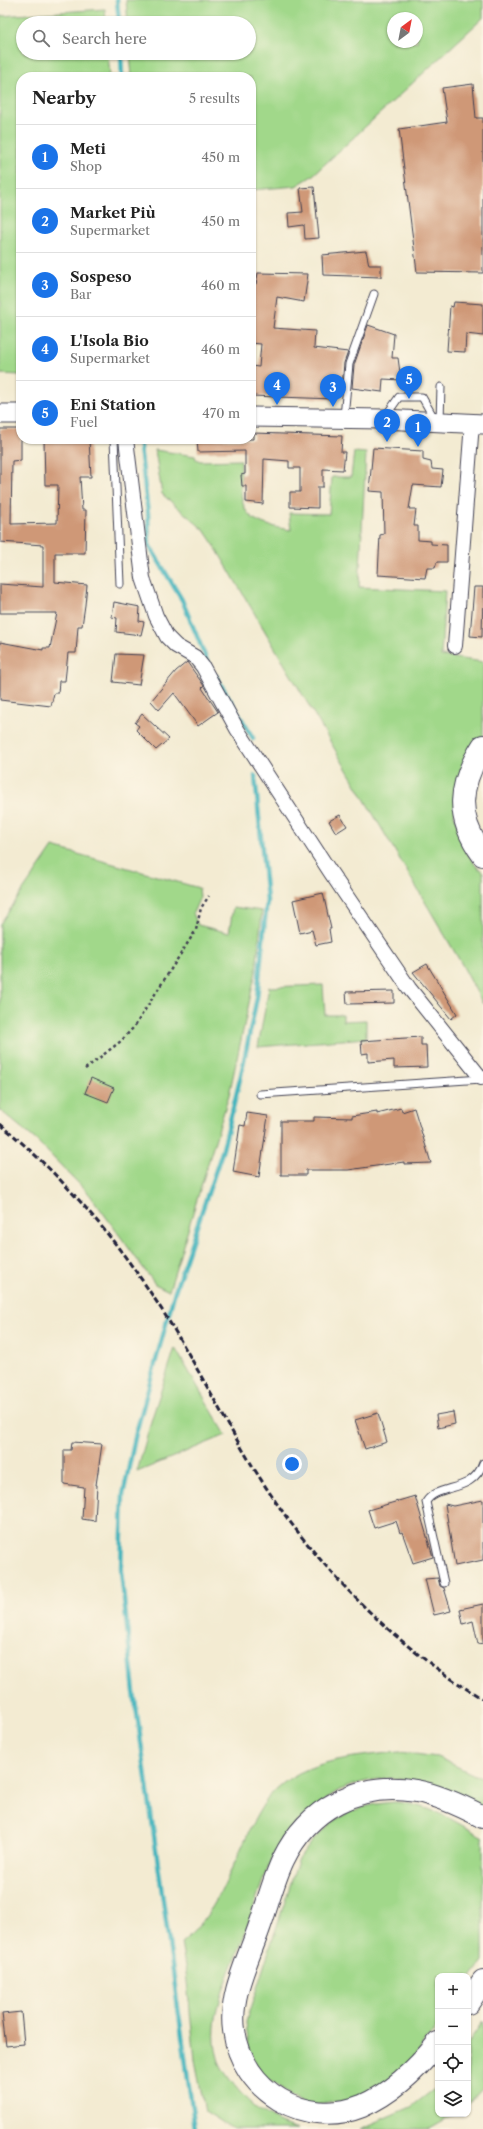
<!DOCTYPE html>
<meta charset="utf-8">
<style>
:root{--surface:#fff;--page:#f2f2f2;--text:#222;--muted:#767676;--line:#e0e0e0;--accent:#1a73e8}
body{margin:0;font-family:"Libre Caslon Text",serif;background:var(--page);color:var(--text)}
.controls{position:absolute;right:12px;bottom:12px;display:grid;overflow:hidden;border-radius:8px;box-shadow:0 1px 3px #0004}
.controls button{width:36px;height:36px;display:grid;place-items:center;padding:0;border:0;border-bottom:1px solid var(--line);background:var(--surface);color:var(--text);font:20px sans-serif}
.compass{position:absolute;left:387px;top:12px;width:36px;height:36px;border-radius:50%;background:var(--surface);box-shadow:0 1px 3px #0004;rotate:32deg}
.you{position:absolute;left:292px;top:1464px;width:14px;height:14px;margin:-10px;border:3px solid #fff;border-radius:50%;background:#1a73e8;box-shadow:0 0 0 6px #1a73e833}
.badge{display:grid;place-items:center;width:26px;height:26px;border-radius:50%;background:var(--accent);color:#fff;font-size:13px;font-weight:700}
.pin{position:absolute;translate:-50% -33px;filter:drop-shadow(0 1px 2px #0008)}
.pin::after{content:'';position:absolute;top:21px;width:14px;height:12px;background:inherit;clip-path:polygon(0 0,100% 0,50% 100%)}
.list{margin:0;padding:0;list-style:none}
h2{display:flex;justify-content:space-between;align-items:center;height:52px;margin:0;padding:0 16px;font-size:17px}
h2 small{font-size:13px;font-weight:400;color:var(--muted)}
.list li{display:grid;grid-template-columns:26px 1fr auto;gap:12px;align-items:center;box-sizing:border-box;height:64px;padding:0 16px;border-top:1px solid var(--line)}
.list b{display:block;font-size:15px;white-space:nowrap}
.list p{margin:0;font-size:13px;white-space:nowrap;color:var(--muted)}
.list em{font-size:13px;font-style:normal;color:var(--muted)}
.icon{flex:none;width:22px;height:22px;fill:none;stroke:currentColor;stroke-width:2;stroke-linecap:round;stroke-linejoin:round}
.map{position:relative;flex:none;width:483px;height:2129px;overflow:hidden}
.search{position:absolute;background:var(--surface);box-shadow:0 1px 3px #0004;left:16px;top:16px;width:240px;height:44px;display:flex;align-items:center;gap:10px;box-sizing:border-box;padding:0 14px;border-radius:22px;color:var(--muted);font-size:15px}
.panel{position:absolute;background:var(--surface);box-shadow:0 1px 3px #0004;left:16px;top:72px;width:240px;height:372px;border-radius:16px}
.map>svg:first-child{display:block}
.green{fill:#a1d88a;stroke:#627d62;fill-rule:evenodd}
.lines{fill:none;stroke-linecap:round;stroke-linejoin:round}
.stream{stroke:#46b5be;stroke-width:4.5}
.building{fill:#cf9877}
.lane-casing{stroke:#414052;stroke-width:9}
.street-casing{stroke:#414052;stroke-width:16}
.secondary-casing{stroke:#414052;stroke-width:21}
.highway-casing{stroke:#414052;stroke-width:24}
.path{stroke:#414052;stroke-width:2.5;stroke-dasharray:3 3;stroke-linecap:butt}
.lane{stroke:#fff;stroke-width:7}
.street{stroke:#fff;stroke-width:14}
.secondary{stroke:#fff;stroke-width:19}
.highway{stroke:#fff;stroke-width:22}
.rail{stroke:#22223b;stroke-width:3;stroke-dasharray:6 3;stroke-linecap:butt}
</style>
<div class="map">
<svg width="483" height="2129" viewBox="0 0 483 2129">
<rect width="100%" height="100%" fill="#fcf5e5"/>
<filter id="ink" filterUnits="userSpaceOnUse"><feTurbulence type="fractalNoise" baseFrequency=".025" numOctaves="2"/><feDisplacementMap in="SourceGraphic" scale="8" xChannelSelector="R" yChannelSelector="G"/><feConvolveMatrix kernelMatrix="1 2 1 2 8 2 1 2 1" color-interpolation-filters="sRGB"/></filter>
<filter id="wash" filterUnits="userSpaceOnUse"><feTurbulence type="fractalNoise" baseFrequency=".012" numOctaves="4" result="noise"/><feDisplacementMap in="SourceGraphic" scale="16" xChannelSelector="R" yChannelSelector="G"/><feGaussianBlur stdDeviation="0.9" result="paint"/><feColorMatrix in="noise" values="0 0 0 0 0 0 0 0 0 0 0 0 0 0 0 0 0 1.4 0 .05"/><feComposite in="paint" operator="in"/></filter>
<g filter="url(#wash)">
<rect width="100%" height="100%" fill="#f3ebd2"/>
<g class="green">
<path d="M126,0H483V18L312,176L296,186L251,190V77H132L130,53H249V23H128ZM393,18H417V42H393Z"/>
<path d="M105,9L106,23H23V53H108L110,77H21V375L0,374V16Z"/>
<path d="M155,450L195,456L196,459L200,461L241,460C240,508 238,522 291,530L289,513L329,514L332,477H351L354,452L366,453L359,587L445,591L441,656L483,662V736L454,814L463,846L476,866L483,872V1004L460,961L214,545L204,530L162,494Z"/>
<path d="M53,847L199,888L200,897L193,913L198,925L229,933L233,907L262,911L256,971L229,1095L169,1291L155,1284L90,1195L36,1140L0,1110V924Z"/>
<path d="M323,985L325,1015H343V1021L366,1020V1038L258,1047L269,987Z"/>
<path d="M175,1348L226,1435L137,1472L152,1418Z"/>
<path d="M400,1752L437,1757L483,1779V1809C434,1783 395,1766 340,1790C331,1794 323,1802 316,1808C300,1819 285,1831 276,1849C263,1876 253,1910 243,1939C229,1977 206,2018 218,2058C220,2066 226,2074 231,2081C250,2106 268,2121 298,2129H233L205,2111L195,2060L186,1972L181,1943C202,1927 216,1903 227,1879C239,1855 249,1827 263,1805C293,1759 352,1757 400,1752Z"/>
<path d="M395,1802C431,1805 452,1820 483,1837V1961L468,1981V1976H438V2025L401,2074L371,2098L305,2105L261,2074L249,2049L246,2022L298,1861C323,1823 348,1805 395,1802Z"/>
<path d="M483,2021V2088L468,2104V2043Z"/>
<path d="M438,2086V2114H456L430,2129H360L411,2107Z"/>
</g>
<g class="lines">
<g class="stream">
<path d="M117,0L119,23"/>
<path d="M121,53L122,77"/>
<path d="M139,439L148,513L149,545L182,600L208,663"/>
<path d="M216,676L253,738"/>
<path d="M195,2129L134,1692L121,1571L123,1495L136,1433L175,1291L223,1149L241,1075L257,998L267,900L255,776"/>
</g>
</g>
<g id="blocks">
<g class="building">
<path d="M473,84L476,118H483V273L417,272L399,129L447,122L442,88Z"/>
<path d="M314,187L319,238L305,239L304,225L289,227L288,213L303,212L300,188Z"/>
<path d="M366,251L369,265H381V277L323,275L322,255Z"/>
<path d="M258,273L308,274L304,302L277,297L273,328L315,331L314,348L348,352L344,363L342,387L336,386L334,399L251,396V366L259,367L261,344L251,343V284H256Z"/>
<path d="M454,302L483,304V336L466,334L465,352L447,351L450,306L453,307Z"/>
<path d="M368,325L394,334L392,358H398L401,380L383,379L382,392L352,388L354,365Z"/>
<path d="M0,429H21V460L12,461L11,524L57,523L58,485H45L44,439H89L91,477H80L82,510H86L85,553H55V582L87,585L85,605L82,626H78L76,653H68L65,681H59L58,693H54L51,706L0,700V642L43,650V648H50L57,613H0V584L43,587V545L0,542Z"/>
<path d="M253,433L342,436L341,452H345L343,470L323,469V487H318V508L290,507V492H300V468H289V461L264,459L263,504L246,502V486H242L241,475L245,474V451L198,452L197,439H253Z"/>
<path d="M373,448L423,451V460L431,462L432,469L443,470L441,487L413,485L409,509H416L414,526H418V540L431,541V544L447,545V562H437L435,568H427L425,578L378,575L380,535L384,534L383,492L369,491Z"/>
<path d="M474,587H483L482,637L470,636Z"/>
<path d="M114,602L140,607L139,621L144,622L141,635L116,632L117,618L112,617Z"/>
<path d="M116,654L144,655L139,685L113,682Z"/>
<path d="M187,662L200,680L204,686L202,688L218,712L198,726L174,693L159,710L151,701L176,671Z"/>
<path d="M142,714L169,739L156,750L136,730L139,726L135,723Z"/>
<path d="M340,815L347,826L336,833L329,821Z"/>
<path d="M323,893L331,929H329L331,942L316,945L312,930L300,933L293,900Z"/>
<path d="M427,964L457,1014L451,1019L413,972Z"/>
<path d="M394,991V1003L347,1004L346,992Z"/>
<path d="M421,1037V1045H426L427,1067L394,1068V1060L368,1062V1053L362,1054L361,1041Z"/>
<path d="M91,1078L114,1088L108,1102L85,1093Z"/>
<path d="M401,1108L402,1112L414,1108L431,1163L404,1164V1162L348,1170H306V1175H281V1121H314V1117L352,1118V1116L377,1112V1114Z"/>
<path d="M247,1113L268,1116L259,1177L233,1172L240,1125L245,1126Z"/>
<path d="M453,1412L455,1424L438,1428L436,1415Z"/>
<path d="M378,1413L387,1442L365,1449L355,1420Z"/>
<path d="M72,1442L102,1444L96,1485H97L95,1521L82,1519L84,1487L64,1484V1450H71Z"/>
<path d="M415,1496L433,1557L413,1563L402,1532L400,1533L396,1521L374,1528L368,1510Z"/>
<path d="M483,1500V1560L455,1566L445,1504L453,1506Z"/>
<path d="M438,1578L440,1586L444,1588L451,1611L434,1615L425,1579Z"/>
<path d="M483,1604V1643L478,1644L473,1621L463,1624L460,1609Z"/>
<path d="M21,2012L24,2044L6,2046L2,2014Z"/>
</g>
</g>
</g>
<g filter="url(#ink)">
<use href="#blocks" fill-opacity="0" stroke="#414052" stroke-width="1"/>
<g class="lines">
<g class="lane-casing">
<g id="lane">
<path d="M344,417L349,364L374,294"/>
<path d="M385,417L399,397H422L435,420"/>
<path d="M440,420L441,387"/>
<path d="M114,439L120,584"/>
<path d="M260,1094L482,1079"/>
<path d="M444,1583L426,1502C437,1483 473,1494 483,1463"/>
</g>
</g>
<g class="street-casing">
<g id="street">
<path d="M126,439L143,578L156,616L167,637L176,646L195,657L203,667L237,729L331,873L409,988L481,1078"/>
<path d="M455,646L472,423"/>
</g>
</g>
<g class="secondary-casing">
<g id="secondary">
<path d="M0,414H21"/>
<path d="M251,417L383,419L483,424"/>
</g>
</g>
<g class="highway-casing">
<g id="highway">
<path d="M483,746C458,785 455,817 483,855"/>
<path d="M468,2003L483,1981"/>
<path d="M438,2043C418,2068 392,2093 362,2106C305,2129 242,2091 234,2030C229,1996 248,1960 259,1928C267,1906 273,1881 283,1860C308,1808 359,1781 416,1791C439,1795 462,1806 483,1817"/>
</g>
</g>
<path class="path" d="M85,1069L121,1041L134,1027L196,930L201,908L209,896"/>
<use href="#lane" class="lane"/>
<use href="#street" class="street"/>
<use href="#secondary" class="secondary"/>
<use href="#highway" class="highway"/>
<path class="rail" d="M0,1124C64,1177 117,1240 162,1310C206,1379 239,1453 288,1519C341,1590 406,1653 483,1699"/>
</g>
</g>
</svg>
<div class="controls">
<button>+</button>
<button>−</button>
<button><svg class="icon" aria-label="locate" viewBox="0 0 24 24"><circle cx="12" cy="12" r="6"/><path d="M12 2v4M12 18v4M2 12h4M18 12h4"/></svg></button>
<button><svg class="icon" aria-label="layers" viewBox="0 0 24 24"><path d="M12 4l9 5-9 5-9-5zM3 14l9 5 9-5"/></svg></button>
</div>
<svg class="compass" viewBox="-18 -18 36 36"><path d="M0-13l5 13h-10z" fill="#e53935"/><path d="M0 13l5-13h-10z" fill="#767676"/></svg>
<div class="you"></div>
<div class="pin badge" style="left:418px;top:447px">1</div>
<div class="pin badge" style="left:387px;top:442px">2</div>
<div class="pin badge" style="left:333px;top:407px">3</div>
<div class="pin badge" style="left:277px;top:405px">4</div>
<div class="pin badge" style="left:409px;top:399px">5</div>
<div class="search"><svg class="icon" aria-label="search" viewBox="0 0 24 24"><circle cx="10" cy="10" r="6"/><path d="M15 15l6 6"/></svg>Search here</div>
<section class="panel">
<h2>Nearby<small>5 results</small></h2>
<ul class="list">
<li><span class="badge">1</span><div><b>Meti</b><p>Shop</p></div><em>450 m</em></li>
<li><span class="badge">2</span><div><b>Market Più</b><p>Supermarket</p></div><em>450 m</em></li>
<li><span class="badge">3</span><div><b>Sospeso</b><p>Bar</p></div><em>460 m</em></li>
<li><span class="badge">4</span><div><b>L'Isola Bio</b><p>Supermarket</p></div><em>460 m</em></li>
<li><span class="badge">5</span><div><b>Eni Station</b><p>Fuel</p></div><em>470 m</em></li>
</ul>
</section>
</div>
